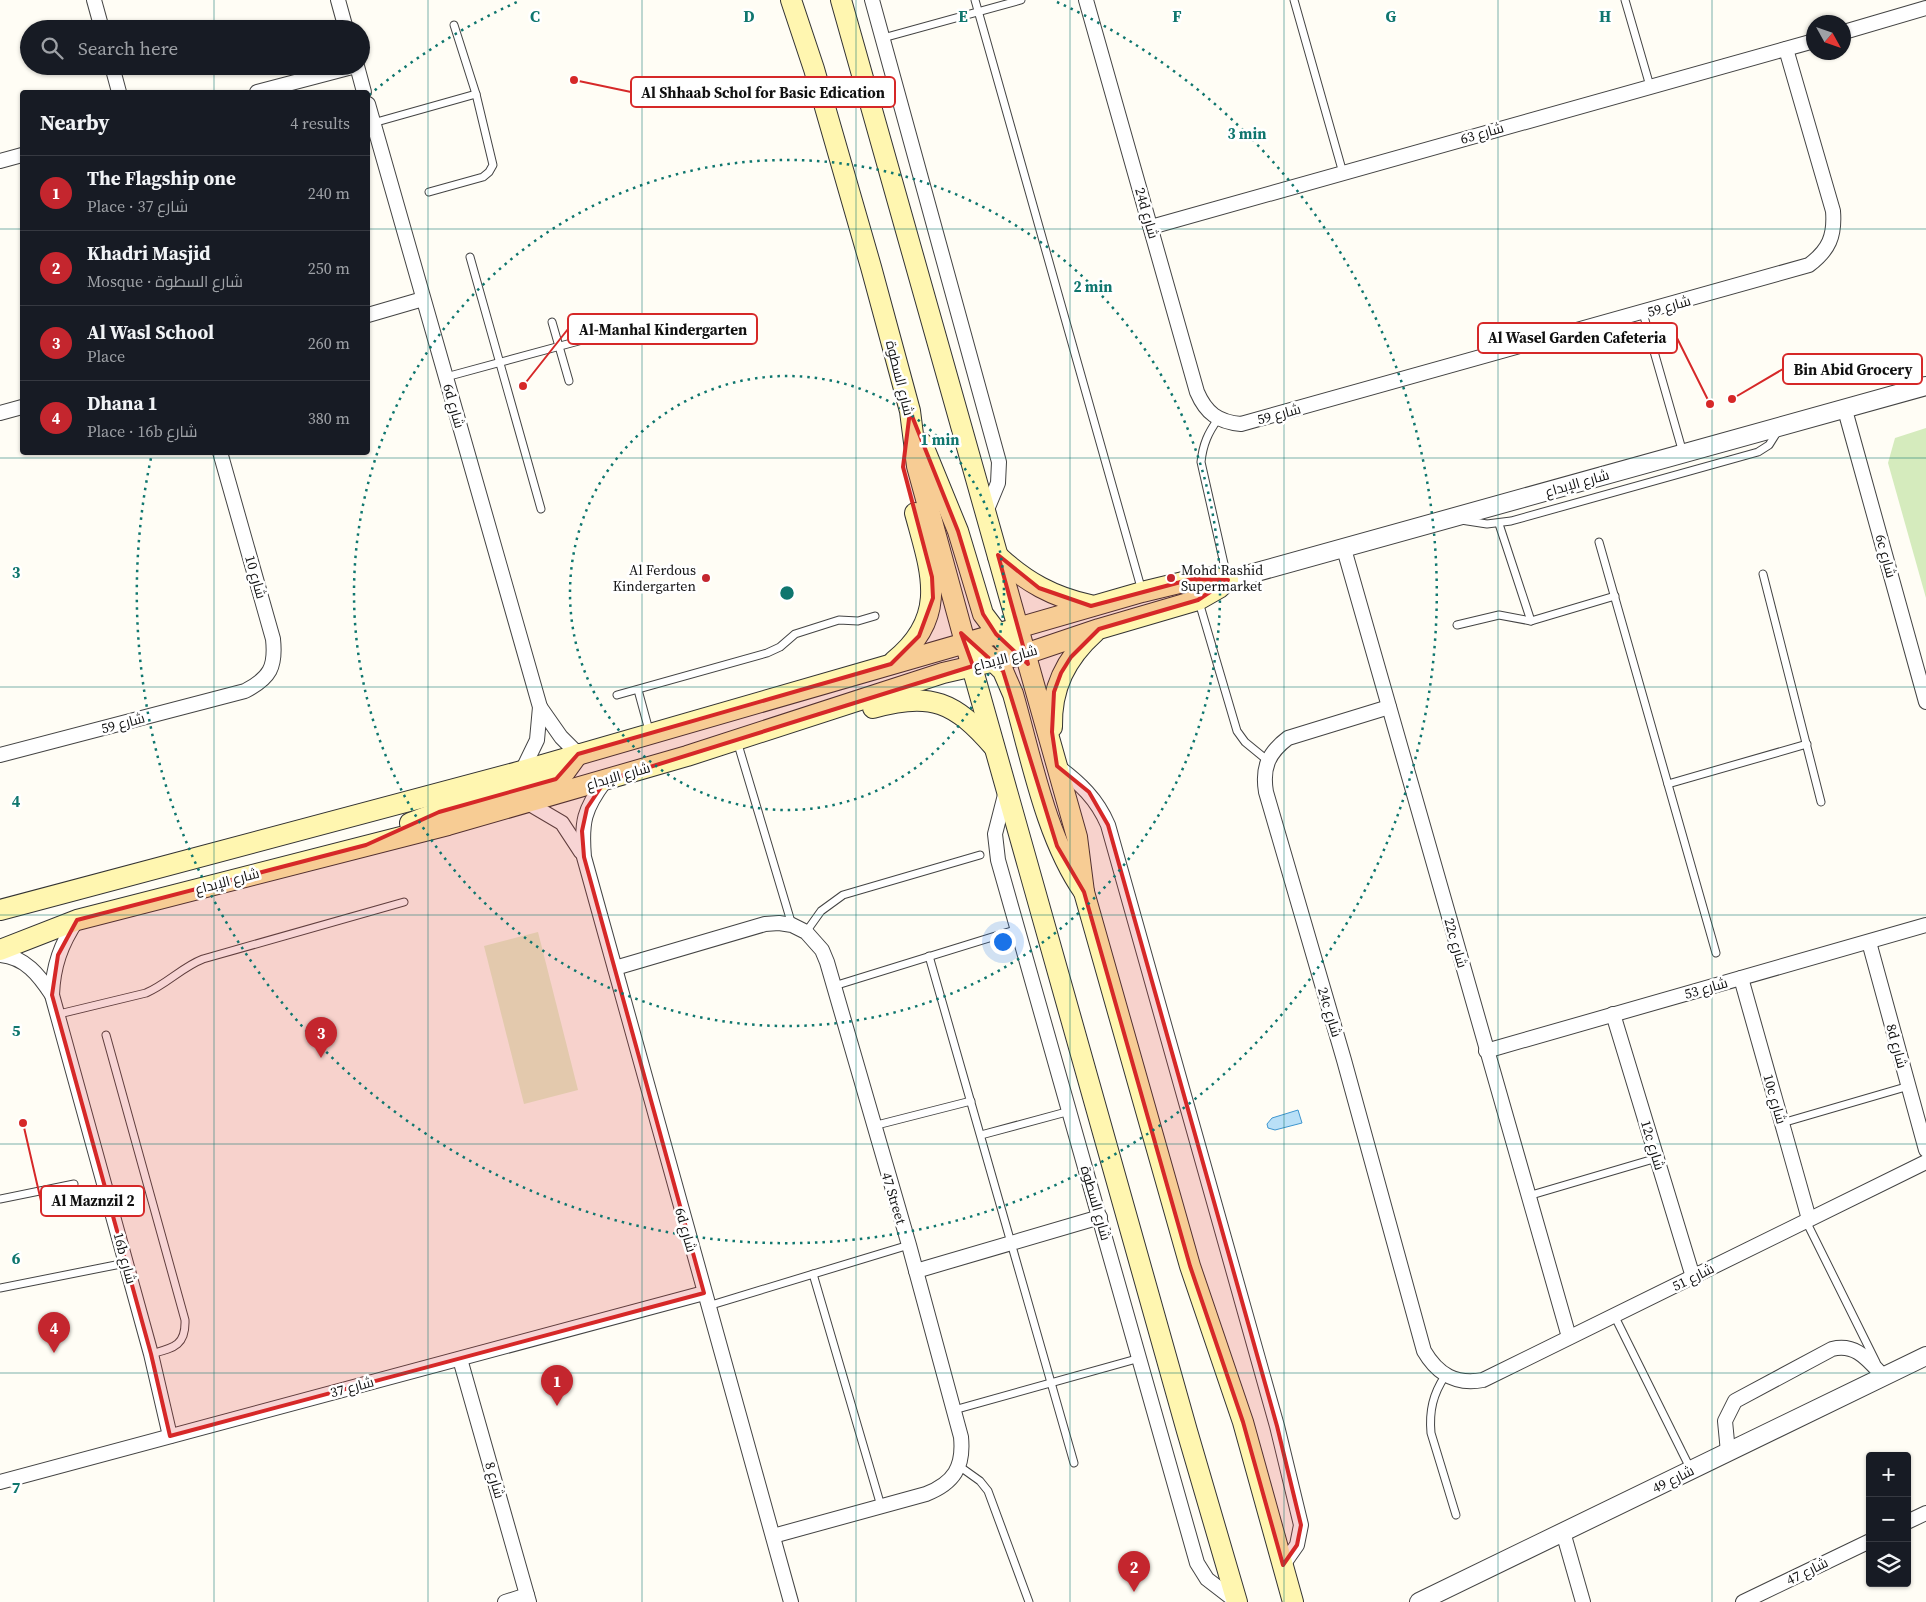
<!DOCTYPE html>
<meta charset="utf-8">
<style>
:root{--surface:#171b24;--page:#20242c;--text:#f1f3f6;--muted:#9ea1a6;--line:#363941;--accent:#c4262e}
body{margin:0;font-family:"Source Serif 4",Cairo,serif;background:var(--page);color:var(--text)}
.controls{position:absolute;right:15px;bottom:15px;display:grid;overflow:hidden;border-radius:5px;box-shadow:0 1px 4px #0004}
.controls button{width:45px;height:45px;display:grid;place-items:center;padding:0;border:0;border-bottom:1px solid var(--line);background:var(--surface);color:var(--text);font:25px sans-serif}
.compass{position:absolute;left:1806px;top:15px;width:45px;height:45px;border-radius:50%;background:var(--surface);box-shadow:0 1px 4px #0004;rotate:130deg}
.you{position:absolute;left:1002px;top:941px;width:18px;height:18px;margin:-12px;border:4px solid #fff;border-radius:50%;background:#1a73e8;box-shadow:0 0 0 8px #1a73e833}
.badge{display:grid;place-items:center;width:32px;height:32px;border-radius:50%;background:var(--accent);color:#fff;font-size:16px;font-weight:700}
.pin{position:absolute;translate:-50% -41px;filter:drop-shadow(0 1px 2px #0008)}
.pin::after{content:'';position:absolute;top:26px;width:18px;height:15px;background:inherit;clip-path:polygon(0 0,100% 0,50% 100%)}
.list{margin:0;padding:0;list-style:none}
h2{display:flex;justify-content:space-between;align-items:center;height:65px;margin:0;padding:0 20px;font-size:21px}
h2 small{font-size:16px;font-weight:400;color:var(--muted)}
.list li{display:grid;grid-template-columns:32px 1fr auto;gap:15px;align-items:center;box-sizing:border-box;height:75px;padding:0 20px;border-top:1px solid var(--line)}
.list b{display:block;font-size:19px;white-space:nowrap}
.list p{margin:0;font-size:16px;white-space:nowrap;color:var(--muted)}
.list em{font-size:16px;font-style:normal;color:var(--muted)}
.icon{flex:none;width:28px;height:28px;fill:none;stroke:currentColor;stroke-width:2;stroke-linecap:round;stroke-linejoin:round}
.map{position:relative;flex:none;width:1926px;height:1602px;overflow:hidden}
.search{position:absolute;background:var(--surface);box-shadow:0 1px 4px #0004;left:20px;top:20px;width:350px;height:55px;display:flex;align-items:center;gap:12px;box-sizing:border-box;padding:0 18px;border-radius:28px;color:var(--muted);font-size:19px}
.panel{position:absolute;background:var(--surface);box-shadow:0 1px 4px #0004;left:20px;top:90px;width:350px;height:365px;border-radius:5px}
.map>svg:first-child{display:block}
.green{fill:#d5ebbd}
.pitch{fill:#e6f2cf}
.water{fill:#b9e0f7;stroke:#3f96cf}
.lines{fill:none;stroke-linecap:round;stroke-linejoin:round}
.service-casing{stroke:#444;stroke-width:9}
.minor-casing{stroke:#444;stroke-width:16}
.tertiary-casing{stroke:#444;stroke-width:20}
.secondary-casing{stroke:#333;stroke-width:22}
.service{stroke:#fff;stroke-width:7}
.minor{stroke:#fff;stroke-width:14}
.tertiary{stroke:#fff;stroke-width:18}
.secondary{stroke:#fff6b0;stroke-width:20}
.marked{fill:#d62828;fill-opacity:0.2;stroke:#d62828;stroke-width:4;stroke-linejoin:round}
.grid{fill:none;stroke:#0f766e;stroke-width:1;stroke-opacity:0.55}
.ring{fill:none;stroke:#0f766e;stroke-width:2.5;stroke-dasharray:2.5 5}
.poi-dot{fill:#c4262e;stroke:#fff;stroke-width:2}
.labels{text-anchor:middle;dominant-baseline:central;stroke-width:5;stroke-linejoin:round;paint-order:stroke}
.street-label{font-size:14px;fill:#111;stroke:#fff}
.poi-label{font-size:14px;fill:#111;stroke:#fff;text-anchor:end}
.grid-label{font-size:16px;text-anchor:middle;font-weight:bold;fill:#0f766e;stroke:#fff;stroke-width:5;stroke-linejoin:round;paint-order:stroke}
.centre{fill:#0f766e;stroke:#fff;stroke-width:2.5}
.ring-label{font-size:15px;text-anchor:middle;font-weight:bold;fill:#0f766e;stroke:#fff;stroke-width:5;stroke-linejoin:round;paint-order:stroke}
.leader{fill:none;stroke:#d62828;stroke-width:2}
.callout-dot{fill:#d62828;stroke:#fff;stroke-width:2}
.callout{fill:#fff;stroke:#d62828;stroke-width:2}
.callout-label{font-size:15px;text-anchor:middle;font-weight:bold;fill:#111}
</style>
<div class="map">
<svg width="1926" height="1602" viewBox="0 0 1926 1602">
<rect width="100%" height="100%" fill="#fffdf5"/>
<path class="green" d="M1926,428V598L1888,463L1895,438Z"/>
<path class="pitch" d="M538,932L578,1090L524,1104L484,946Z"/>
<path class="water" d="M1298,1110L1302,1123L1275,1130L1268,1128L1267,1124L1272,1118Z"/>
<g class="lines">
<g class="service-casing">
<g id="service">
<path d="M975,0L1142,591"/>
<path d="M1294,0L1343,173"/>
<path d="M1625,0L1650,86"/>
<path d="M883,38L1021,0"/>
<path d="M373,123L476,94"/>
<path d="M429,192L483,177L489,172L493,165L476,94L454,25"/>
<path d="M470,257L541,509"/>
<path d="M1643,313L1683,453"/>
<path d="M552,322L569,381"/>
<path d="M446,377L612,332"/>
<path d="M1218,419C1208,433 1203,444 1201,462L1227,577"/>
<path d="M1461,520L1487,524L1511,521L1758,452L1769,445L1779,429"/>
<path d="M1499,524L1531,621"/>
<path d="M1599,542L1716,953"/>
<path d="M1763,574L1821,802"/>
<path d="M1199,602L1237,731L1245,742L1267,760"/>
<path d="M1457,625L1499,615L1531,621L1615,596"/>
<path d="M638,690L650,734"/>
<path d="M617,695L767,653L780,647L795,634L839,620L858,621L875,616"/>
<path d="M737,741L792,925"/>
<path d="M1668,784L1807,744"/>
<path d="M806,932L821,911L843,895L980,855"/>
<path d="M929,956L1074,1463"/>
<path d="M834,986L1018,929"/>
<path d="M59,1014L146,993C167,984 182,967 203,959L404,902"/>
<path d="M106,1035L185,1320C186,1346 173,1348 151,1354"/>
<path d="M1782,1123L1909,1086"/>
<path d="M873,1126L971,1101"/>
<path d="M981,1135L1070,1111"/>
<path d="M1528,1196L1657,1158"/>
<path d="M0,1199L74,1184"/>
<path d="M1806,1221L1876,1362"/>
<path d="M813,1274L881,1506"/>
<path d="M0,1288L126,1263"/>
<path d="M708,1306L909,1245"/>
<path d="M1614,1315L1691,1470"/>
<path d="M1445,1376C1433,1394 1429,1411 1431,1433L1456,1515"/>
<path d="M954,1410L1140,1358"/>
<path d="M959,1466L980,1481L988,1491L1029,1602"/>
</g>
</g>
<g class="minor-casing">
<g id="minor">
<path d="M94,0L102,29"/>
<path d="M338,0L346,29"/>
<path d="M872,0L999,462L998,483L986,512"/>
<path d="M1086,0L1197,392C1206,413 1218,422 1241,424L1809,265C1829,250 1835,236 1833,211L1786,49"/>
<path d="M1844,32L1926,8"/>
<path d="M112,66L119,92"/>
<path d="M357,66L364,92"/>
<path d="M257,92L356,66"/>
<path d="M368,104L540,707L537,740L522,771"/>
<path d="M0,161L22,155"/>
<path d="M1151,227L1814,41"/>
<path d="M368,315L423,299"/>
<path d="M1845,410L1926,702"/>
<path d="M0,413L22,407"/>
<path d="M1344,549L1569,1337"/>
<path d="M540,707L561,737L578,754"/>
<path d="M1389,707L1288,738C1268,753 1262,768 1266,792L1344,1060L1424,1351C1438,1375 1456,1385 1483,1380L1926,1162"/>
<path d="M0,755L245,691C270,678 276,667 273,639L220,452"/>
<path d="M1057,766C1080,783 1097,799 1108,825L1277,1426L1301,1525L1297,1545L1283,1565"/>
<path d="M605,781C584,809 581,822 584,857L791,1602"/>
<path d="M1006,791L995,834L998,860L1197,1563L1207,1579L1237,1602"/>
<path d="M528,803L562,823L581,852"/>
<path d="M1869,942L1926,1150"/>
<path d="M0,955C25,957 39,975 52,995L151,1354L170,1436"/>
<path d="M615,968L765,924L779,923L792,925L806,932L822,950L827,962L909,1245L961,1437C964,1467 954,1483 926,1494L773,1536"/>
<path d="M1741,978L1809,1219"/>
<path d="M52,995C53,966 61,944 77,920"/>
<path d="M1613,1014L1693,1277"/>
<path d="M1486,1051L1926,925"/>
<path d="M916,1271L1100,1217"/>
<path d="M460,1359L529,1602"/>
<path d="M1728,1452L1725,1421L1735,1401L1832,1349C1856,1343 1868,1360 1883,1376"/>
<path d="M0,1482L704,1293"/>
<path d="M1907,1522L1926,1513"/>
<path d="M1563,1532L1583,1602"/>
<path d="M505,1602L527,1595"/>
<path d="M1743,1602L1870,1541"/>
</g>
</g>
<g class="tertiary-casing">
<g id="tertiary">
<path d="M1228,580L1926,386"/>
<path d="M1419,1602L1926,1356"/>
</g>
</g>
<g class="secondary-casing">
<g id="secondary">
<path d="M791,0L814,69L871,267L910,411L917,466L965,642L1187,1431L1237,1602"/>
<path d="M841,0L1077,837L1084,892L1190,1266L1243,1422L1293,1602"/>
<path d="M922,443L958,531L983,614L1005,643"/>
<path d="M998,556C1026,582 1053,597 1090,605"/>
<path d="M986,654L1003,671L1013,694C1031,757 1046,838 1084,892"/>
<path d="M894,661C949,617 931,572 915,513"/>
<path d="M873,708C931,691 955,702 994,747"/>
<path d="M1052,727C1051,688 1066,658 1095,632"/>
<path d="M410,823L439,812L546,783L565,772L578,754"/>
<path d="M0,910L522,771L1142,592L1204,577L1228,580"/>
<path d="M0,950L77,920L448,825L687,756L943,673L1025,654L1099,629L1198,600L1219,588L1228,580"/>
</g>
</g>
<use href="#service" class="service"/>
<use href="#minor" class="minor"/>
<use href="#tertiary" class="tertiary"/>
<use href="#secondary" class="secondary"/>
</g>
<path class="marked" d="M910,411L958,531L983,614L996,634L1028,664L998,555L1039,588L1091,606L1192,579L1228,580L1198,600L1099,629L1071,657L1061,673L1054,692L1052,732L1057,766L1089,792L1108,825L1277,1426L1301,1525L1297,1545L1283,1565L1243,1422L1190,1266L1084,892L1057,846L1003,671L961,633L973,666L605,781L587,808L582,831L584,857L704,1293L170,1436L151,1354L52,995L58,955L77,920L366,845L439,812L556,779L578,754L891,664L919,636L933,598L932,577L903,467Z"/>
<path class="grid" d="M214,0V29M428,0V1602M642,0V1602M856,0V1602M1070,0V1602M1284,0V1602M1498,0V1602M1712,0V1602M214,66V92M0,229H22M368,229H1926M214,452V1602M0,458H1926M0,687H1926M0,915H1926M0,1144H1926M0,1373H1926"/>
<g class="ring">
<circle cx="787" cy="593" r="217"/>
<circle cx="787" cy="593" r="433"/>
<path d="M369 95A650 650 0 0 1 517 2M1057 2A650 650 0 1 1 151 458"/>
</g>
<g class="poi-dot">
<circle cx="706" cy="578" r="5"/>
<circle cx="1171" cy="578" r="5"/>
</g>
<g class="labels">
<g class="street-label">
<text transform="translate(1482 133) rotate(-16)">شارع 63</text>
<text transform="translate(1147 213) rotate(74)">24d شارع</text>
<text transform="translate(1669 306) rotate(-16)">شارع 59</text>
<text transform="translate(900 378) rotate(76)">شارع السطوة</text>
<text transform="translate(454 406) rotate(74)">6d شارع</text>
<text transform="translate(1279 414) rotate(-15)">شارع 59</text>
<text transform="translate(1577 483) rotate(-16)">شارع الإبداع</text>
<text transform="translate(1886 556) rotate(75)">6c شارع</text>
<text transform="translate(256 577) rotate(74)">شارع 10</text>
<text transform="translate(1005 658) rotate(-15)">شارع الإبداع</text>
<text transform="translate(123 723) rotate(-15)">شارع 59</text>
<text transform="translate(618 776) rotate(-16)">شارع الإبداع</text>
<text transform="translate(227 881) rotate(-15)">شارع الإبداع</text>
<text transform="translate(1456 943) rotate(74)">22c شارع</text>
<text transform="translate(1706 988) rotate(-16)">شارع 53</text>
<text transform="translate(1330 1012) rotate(73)">24c شارع</text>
<text transform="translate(1897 1046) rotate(75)">8d شارع</text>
<text transform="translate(1775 1099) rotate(74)">10c شارع</text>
<text transform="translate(1653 1145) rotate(73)">12c شارع</text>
<text transform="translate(894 1198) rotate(73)">47 Street</text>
<text transform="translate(1096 1203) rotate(74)">شارع السطوة</text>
<text transform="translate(686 1230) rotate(74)">6d شارع</text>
<text transform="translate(125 1258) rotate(75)">16b شارع</text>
<text transform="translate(1693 1277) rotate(-26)">شارع 51</text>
<text transform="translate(352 1387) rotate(-15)">شارع 37</text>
<text transform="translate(1673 1479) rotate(-26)">شارع 49</text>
<text transform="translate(495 1480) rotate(74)">8 شارع</text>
<text transform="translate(1807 1571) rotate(-26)">شارع 47</text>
</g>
<g class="poi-label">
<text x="696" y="570">Al Ferdous<tspan x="696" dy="16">Kindergarten</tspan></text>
<text x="1181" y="570" text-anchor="start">Mohd Rashid<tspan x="1181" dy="16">Supermarket</tspan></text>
</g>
</g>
<g class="grid-label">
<text x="535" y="22">C</text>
<text x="749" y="22">D</text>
<text x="963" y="22">E</text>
<text x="1177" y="22">F</text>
<text x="1391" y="22">G</text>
<text x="1605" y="22">H</text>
<text x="16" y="578">3</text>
<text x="16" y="807">4</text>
<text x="16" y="1036">5</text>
<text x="16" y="1264">6</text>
<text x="16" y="1493">7</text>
</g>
<circle cx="787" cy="593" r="8" class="centre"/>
<g class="ring-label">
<text x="1247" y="139">3 min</text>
<text x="1093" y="292">2 min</text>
<text x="940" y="445">1 min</text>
</g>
<path class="leader" d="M574 80L631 92M523 386L568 329M1710 404L1677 338M1732 399L1783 369M23 1123L41 1201"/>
<g class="callout-dot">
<circle cx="574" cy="80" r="5"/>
<circle cx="523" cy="386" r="5"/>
<circle cx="1710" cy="404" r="5"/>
<circle cx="1732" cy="399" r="5"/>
<circle cx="23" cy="1123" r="5"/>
</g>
<g class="callout">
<rect x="631" y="77" width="264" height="30" rx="5"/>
<rect x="568" y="314" width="189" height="30" rx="5"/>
<rect x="1478" y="323" width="199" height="30" rx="5"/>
<rect x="1783" y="354" width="139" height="30" rx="5"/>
<rect x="41" y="1186" width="103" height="30" rx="5"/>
</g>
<g class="callout-label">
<text x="763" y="98">Al Shhaab Schol for Basic Edication</text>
<text x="663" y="335">Al-Manhal Kindergarten</text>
<text x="1577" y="343">Al Wasel Garden Cafeteria</text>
<text x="1853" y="375">Bin Abid Grocery</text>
<text x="93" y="1206">Al Maznzil 2</text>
</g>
</svg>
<div class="controls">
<button>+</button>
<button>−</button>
<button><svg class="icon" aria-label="layers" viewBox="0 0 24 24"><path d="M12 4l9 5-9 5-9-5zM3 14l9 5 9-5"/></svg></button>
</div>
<svg class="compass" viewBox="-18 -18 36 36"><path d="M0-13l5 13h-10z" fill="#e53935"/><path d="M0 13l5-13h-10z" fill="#9ea1a6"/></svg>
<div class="you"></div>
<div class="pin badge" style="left:557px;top:1406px">1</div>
<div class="pin badge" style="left:1134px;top:1592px">2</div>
<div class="pin badge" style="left:321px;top:1058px">3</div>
<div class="pin badge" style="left:54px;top:1353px">4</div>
<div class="search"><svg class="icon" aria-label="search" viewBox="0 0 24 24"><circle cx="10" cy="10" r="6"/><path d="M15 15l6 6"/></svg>Search here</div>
<section class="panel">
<h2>Nearby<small>4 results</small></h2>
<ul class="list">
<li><span class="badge">1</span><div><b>The Flagship one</b><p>Place · شارع 37</p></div><em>240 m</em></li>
<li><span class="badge">2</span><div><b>Khadri Masjid</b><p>Mosque · شارع السطوة</p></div><em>250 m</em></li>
<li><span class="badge">3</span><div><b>Al Wasl School</b><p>Place</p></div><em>260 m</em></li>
<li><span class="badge">4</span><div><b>Dhana 1</b><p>Place · 16b شارع</p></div><em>380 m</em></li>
</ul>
</section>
</div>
